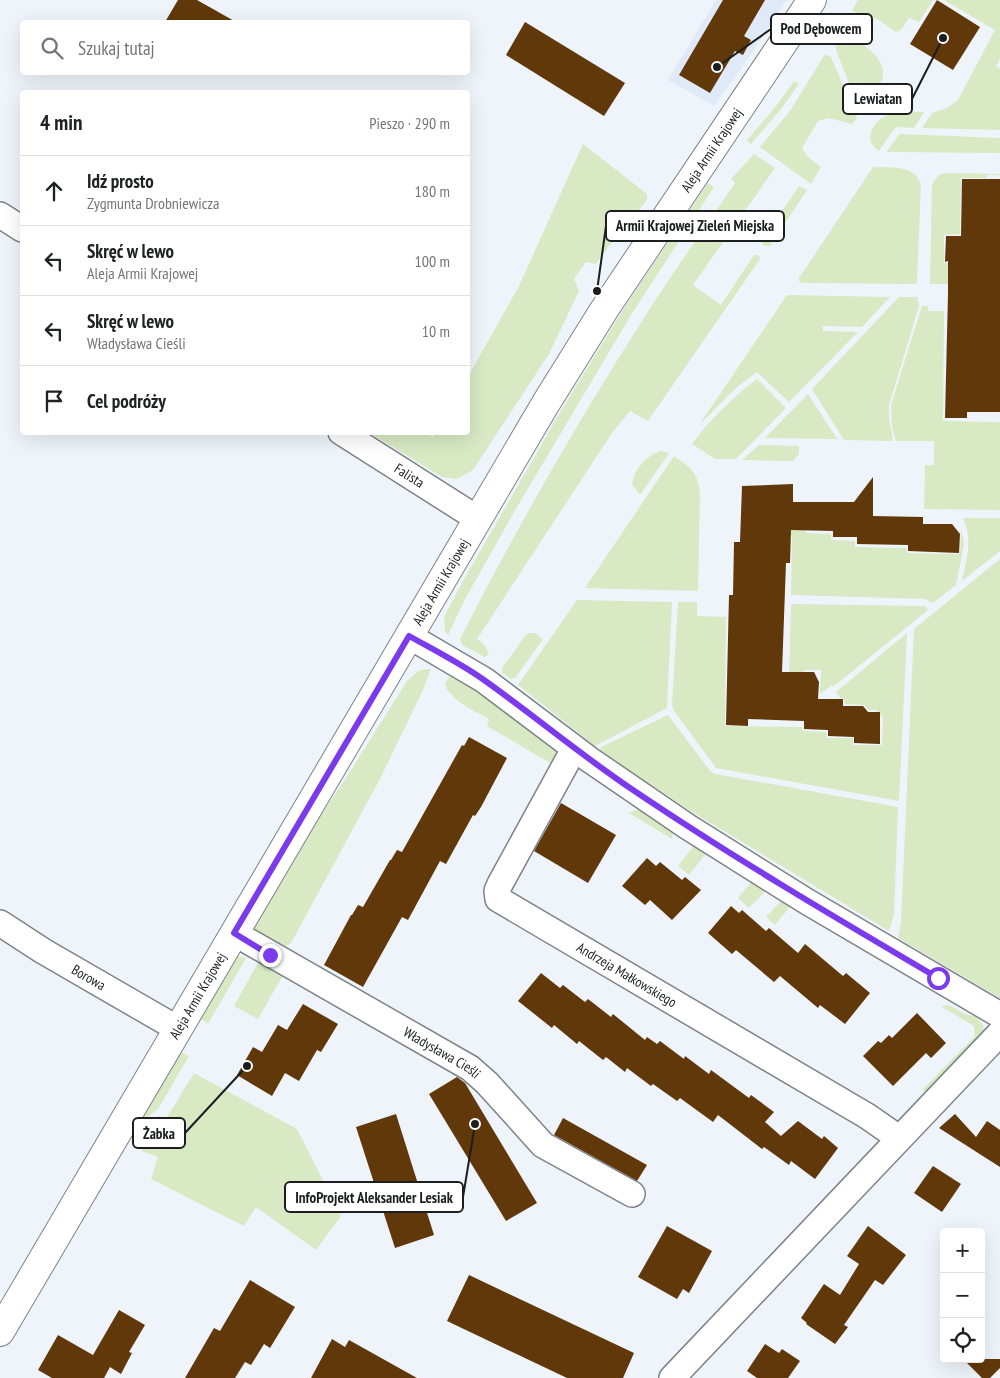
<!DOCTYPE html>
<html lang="pl">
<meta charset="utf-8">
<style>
:root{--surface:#fff;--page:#f2f2f2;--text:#202124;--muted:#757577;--line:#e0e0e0}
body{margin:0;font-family:"PT Sans Narrow",sans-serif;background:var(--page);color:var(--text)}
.controls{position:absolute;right:15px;bottom:15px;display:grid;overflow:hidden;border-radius:5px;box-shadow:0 5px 20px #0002}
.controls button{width:45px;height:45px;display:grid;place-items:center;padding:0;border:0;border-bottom:1px solid var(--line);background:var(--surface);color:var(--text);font:25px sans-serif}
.stop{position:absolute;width:15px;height:15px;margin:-11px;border:4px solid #7c3aed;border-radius:50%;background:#fff}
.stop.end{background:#7c3aed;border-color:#fff;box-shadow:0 1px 5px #0008}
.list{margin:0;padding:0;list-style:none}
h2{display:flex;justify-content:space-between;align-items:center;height:65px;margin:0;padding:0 20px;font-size:21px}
h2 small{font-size:16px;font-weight:400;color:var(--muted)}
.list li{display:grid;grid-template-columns:32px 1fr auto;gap:15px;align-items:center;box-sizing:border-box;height:70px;padding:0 20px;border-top:1px solid var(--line)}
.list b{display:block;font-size:19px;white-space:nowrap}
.list p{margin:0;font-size:16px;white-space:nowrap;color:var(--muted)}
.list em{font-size:16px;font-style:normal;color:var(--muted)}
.icon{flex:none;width:28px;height:28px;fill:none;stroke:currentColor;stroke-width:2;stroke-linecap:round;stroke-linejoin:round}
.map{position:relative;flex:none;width:1000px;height:1378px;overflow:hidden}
.search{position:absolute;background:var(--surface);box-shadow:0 5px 20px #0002;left:20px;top:20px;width:450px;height:55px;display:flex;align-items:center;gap:12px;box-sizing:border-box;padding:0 18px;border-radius:5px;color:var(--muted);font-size:19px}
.panel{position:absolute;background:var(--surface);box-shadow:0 5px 20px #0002;left:20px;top:90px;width:450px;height:345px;border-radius:5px}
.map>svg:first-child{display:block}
.built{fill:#e0e9f7}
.green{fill:#d8e9c4}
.building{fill:#60380a}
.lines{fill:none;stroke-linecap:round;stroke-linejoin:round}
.minor-casing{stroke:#7e8389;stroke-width:28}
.tertiary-casing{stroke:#7e8389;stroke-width:30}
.minor{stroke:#fff;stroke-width:25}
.tertiary{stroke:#fff;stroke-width:28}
.route{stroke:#7c3aed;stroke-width:6}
.labels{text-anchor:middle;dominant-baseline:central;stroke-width:5;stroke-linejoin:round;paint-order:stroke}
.street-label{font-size:14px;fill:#1b1d1f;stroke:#fff}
.leader{fill:none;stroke:#1b1d1f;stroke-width:2}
.callout-dot{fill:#1b1d1f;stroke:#fff;stroke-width:2}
.callout{fill:#fff;stroke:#1b1d1f;stroke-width:2}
.callout-label{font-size:15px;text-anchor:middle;font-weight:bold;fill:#1b1d1f}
</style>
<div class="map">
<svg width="1000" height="1378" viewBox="0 0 1000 1378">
<rect width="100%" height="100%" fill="#eff4fb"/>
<path class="built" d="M716,0H787L741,69L714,106L668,80Z"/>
<g class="green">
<path d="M858,0H933L919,22L909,18L902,29L896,32L877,19L852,11Z"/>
<path d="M944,0H1000V59L996,66L1000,69V130L922,128L932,113L947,108L958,100L995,30Z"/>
<path d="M839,30C855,40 890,56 882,80C878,90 867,104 861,113L836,50L835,41Z"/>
<path d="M825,54L831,57L857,118L852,124L829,118L818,121L802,148L808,157L821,167L811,184L760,147L790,111Z"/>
<path d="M794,81L799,84L781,109L751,144L747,140L777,105Z"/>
<path d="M904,112H924L914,128L898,127L894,129L879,151C862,141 873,120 888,115C893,113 899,113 904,112Z"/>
<path d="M900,134L1000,138V153L886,152Z"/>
<path d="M583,144L647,194V200L617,235L596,264L586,262L574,279L579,291L549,354L473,470L457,479L442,477L370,433H426L433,437L436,433L468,432V377L519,286Z"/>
<path d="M754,154L775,168L693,285L721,305L754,255H759L760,259L648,421L630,411L612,433L477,639L484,644L489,654L485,657L462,645L460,639C515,531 576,424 642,321C671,275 704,229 735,183L731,179Z"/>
<path d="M873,167C891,168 914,164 921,184L917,282L915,284L802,283L799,281V278Z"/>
<path d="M946,173L1000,174V175H987V178H961L960,234L944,235V263H951V284H930L932,184L939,175Z"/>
<path d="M708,183L714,187L631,315L517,507L465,599L448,635L445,631L444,617L463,581L562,409L623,310Z"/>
<path d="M799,186L807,190L770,246L763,245L762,241Z"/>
<path d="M787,295L890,297L862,327L823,326V331L858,332L789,402L757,372L736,388L699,425Z"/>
<path d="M899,297H917L919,306L889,405V417L893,441L844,440L812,389Z"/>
<path d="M922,306H928V311H944L943,421L1000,422V510L924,509L925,465H934V441H896L892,428L891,405Z"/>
<path d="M757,379L786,408L736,459H715L692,444C710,419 733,397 757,379Z"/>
<path d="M808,394L837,439L765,438Z"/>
<path d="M759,445L799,446V454L793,461L742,460Z"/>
<path d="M661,451L669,453L640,495L632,484C634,469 647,455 661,451Z"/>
<path d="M674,456C691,468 697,471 700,492L698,591L585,588Z"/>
<path d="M963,518H1000V551L962,581C967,557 973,542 963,518Z"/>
<path d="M786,524H806V533L831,534V540L855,541V547L906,548L907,553L960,554L961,528L964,544L956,585L933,603L925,599L791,595L792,536L786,535Z"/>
<path d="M1000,559V998L898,938L901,922L914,629Z"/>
<path d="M577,600L672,602L667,708L595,746L518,685Z"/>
<path d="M678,602H697V616L726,617L725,726L802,727V731L826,732L827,738H853V745H882L883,717L876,710H869L864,705L845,704L844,698H840L836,692L907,633L899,801L716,768L674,711L672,705Z"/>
<path d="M791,604L925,606L928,610L833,687L832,685L820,694L821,670H804L803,690L789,676Z"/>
<path d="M529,633H535L543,639L515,678L511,679L502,673V668L525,636Z"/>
<path d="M425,669H431L423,690L380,779L291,943L283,948L254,937L252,927L299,848L348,775L407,681L418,671Z"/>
<path d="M456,674L563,755L557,767L487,726L489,719C476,712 448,699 445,684L450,675Z"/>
<path d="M668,715L711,772L716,774L898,807L894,915L889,931L694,813L600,751L601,747Z"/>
<path d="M638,809L673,831L672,839L629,813Z"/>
<path d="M695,844L708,851L689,875L678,866Z"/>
<path d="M754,879L766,887L763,894L749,908L738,898Z"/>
<path d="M783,897L793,903L775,925L766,917L779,903Z"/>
<path d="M236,956L246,958L208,1024L201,1019V1014Z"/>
<path d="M261,961L283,975L258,1019L234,1006L258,963Z"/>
<path d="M946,1005C960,1007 958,1015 976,1016L983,1025L984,1035L928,1091L922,1090L975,1036L974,1026L942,1007Z"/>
<path d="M181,1052L189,1056L158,1109L145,1119L142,1116Z"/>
<path d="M194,1073L297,1129L341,1216L316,1250L256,1207L244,1226L151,1179L158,1157L141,1151L147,1139L164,1122Z"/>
</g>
<g class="building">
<path d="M178,0H197L236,22H165Z"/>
<path d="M723,0H765L744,36L751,40L743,55L735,51L710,93L679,75Z"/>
<path d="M937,0L980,27L953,70L910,44Z"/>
<path d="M525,22L625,83L604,116L506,55Z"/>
<path d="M962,179H1000V412H967V418H945L948,293V261L945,262L946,236H961Z"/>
<path d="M873,477V516L923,517V524H952L960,534L959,553L908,551V545L857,544V537H833V531L791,530L790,563H786L782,672H814L819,682L818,699H843V706H863L868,712H880V744L854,743V737L828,736V730L804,729V721L748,719V726L726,725L729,595H733L734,542H740L742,486L793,484V502H854Z"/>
<path d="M469,737L507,758L481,807L475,816L473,815L446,864L440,861L408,920L402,917L363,987L324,965L351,915H352L358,905L363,907L390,860H391L397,850L402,852L462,745L464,746Z"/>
<path d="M561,803L616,835L588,883L534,851Z"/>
<path d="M647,858L656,866L660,862L682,880L685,877L701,890L672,920L650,900L645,905L622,886Z"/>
<path d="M731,906L739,913L742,910L766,931L769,928L798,953L805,944L843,976L846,973L870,993L845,1024L820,1005L818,1008L780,976L774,982L736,950L732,954L708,933Z"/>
<path d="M541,973L560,988L563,985L585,1002L588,999L611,1017L613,1014L645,1040L647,1037L657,1044L660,1041L684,1059L685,1056L709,1074L711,1070L749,1098L751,1095L774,1112L765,1122L781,1136L798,1121L822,1139L824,1136L838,1148L815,1179L791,1161L789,1165L764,1147L762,1149L718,1115L713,1122L680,1098L677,1101L653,1084L651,1086L627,1068L625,1072L606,1057L603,1060L579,1041L577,1044L554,1025L552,1028L518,1001Z"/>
<path d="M303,1004L338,1024L321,1052L317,1050L299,1081L285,1073L272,1096L237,1075L253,1047L262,1052L278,1025L287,1030Z"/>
<path d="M917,1013L946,1043L931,1058L926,1053L893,1086L863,1056L878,1041L881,1043L889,1035L892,1038Z"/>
<path d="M457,1077L465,1083L537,1203L506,1221L429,1094Z"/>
<path d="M396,1114L434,1235L395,1248L356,1127Z"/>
<path d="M955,1114L976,1137L987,1121L1000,1130V1167L939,1128Z"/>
<path d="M563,1118L647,1165L637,1181L554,1135Z"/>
<path d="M933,1166L961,1184L942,1212L914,1193Z"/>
<path d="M667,1226L712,1251L689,1293L683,1289L677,1299L638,1277Z"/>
<path d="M868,1226L906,1255L883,1285L875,1280L844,1325L848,1327L835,1344L806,1324L807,1323L801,1318L824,1284L840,1295L859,1264L847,1256Z"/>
<path d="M469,1275L634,1353L623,1378H567L447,1321Z"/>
<path d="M250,1280L295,1307L270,1348L264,1344L251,1365L245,1362L235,1378H185L214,1328L220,1331Z"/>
<path d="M119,1310L145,1325L129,1352L132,1353L121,1374L110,1367L104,1378H52L38,1370L58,1335L93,1355Z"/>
<path d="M332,1339L345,1347L349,1340L417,1378H311Z"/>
<path d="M765,1344L779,1353L782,1349L800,1361L788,1378H757L747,1371Z"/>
<path d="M963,1359H1000V1368L990,1378H982Z"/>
</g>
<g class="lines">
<g class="minor-casing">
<g id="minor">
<path d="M0,215L22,229"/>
<path id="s1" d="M341,432L478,519"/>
<path d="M409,636L484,680L590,760L688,827L806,901L1000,1015"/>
<path id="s2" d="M574,749L500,884L497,891L498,899L867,1116L890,1132L898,1139"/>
<path id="s3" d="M0,923L43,951L178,1029"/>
<path id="s4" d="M234,933L470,1068L487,1083L543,1145L632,1194"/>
<path d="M672,1378L1000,1033"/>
</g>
</g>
<g class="tertiary-casing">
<g id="tertiary">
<path id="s5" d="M0,1332L546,403L604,310L812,0"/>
</g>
</g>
<use href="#minor" class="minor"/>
<use href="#tertiary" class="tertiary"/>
</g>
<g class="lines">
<path class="route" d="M270,955L234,933L409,636C434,650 460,663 484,680C535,716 583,757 636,792C734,858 836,918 938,978"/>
</g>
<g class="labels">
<g class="street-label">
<text stroke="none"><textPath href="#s5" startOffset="1380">Aleja Armii Krajowej</textPath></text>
<text stroke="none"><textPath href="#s1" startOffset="81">Falista</textPath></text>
<text stroke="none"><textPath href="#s5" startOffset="870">Aleja Armii Krajowej</textPath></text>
<text stroke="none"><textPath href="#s2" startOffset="319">Andrzeja Małkowskiego</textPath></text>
<text stroke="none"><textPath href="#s3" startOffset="104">Borowa</textPath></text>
<text stroke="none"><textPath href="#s5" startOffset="390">Aleja Armii Krajowej</textPath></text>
<text stroke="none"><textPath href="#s4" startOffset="240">Władysława Cieśli</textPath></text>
</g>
</g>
<path class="leader" d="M717 67L771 29M943 38L912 99M597 291L606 226M247 1066L185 1133M475 1124L463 1197"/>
<g class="callout-dot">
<circle cx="717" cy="67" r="5"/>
<circle cx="943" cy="38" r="5"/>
<circle cx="597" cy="291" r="5"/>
<circle cx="247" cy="1066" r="5"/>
<circle cx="475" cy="1124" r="5"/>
</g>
<g class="callout">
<rect x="771" y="14" width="101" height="30" rx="5"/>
<rect x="843" y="84" width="69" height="30" rx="5"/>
<rect x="606" y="211" width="178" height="30" rx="5"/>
<rect x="133" y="1118" width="52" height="30" rx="5"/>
<rect x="285" y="1182" width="178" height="30" rx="5"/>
</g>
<g class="callout-label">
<text x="821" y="34">Pod Dębowcem</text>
<text x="878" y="104">Lewiatan</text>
<text x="695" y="231">Armii Krajowej Zieleń Miejska</text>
<text x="159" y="1139">Żabka</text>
<text x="374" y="1203">InfoProjekt Aleksander Lesiak</text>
</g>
</svg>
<div class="controls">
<button>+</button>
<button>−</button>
<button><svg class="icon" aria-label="locate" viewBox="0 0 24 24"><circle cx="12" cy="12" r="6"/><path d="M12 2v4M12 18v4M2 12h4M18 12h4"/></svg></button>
</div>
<div class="stop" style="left:938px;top:978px"></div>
<div class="stop end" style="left:270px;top:955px"></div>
<div class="search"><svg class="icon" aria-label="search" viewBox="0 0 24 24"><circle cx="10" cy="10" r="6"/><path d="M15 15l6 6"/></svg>Szukaj tutaj</div>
<section class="panel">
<h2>4 min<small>Pieszo · 290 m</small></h2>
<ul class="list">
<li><svg class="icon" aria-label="ahead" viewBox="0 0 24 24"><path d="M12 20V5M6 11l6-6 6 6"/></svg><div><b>Idź prosto</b><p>Zygmunta Drobniewicza</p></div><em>180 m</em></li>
<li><svg class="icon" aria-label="left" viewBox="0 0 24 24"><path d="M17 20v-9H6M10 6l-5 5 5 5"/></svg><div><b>Skręć w lewo</b><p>Aleja Armii Krajowej</p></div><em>100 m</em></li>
<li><svg class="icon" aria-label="left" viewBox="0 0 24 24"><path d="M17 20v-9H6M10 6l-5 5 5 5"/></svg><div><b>Skręć w lewo</b><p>Władysława Cieśli</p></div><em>10 m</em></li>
<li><svg class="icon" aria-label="arrive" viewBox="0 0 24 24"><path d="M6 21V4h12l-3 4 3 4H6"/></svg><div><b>Cel podróży</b></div></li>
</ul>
</section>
</div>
